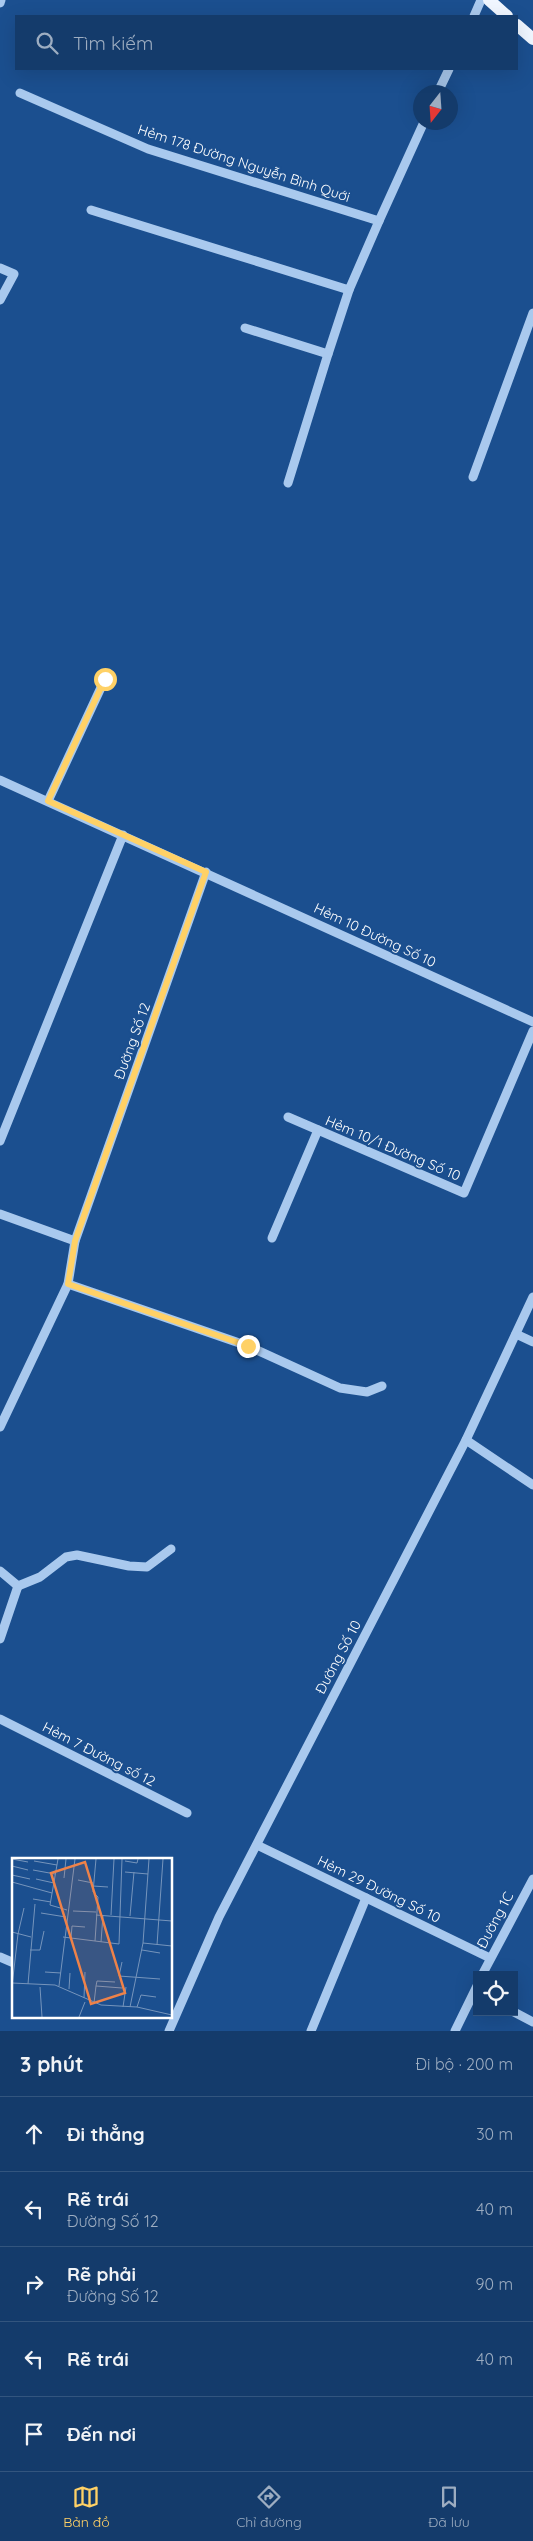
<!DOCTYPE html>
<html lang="vi">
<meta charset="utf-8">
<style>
:root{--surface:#143b6b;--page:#1d4271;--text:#f1f3f6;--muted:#9dadc1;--line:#33557e;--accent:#ffd166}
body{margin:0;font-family:Quicksand,sans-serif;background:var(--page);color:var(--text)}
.controls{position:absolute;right:15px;bottom:15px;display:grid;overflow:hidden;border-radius:0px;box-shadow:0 5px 20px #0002}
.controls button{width:45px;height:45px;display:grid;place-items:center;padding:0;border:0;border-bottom:1px solid var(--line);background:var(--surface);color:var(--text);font:25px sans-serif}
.compass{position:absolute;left:413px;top:85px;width:45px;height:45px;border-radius:50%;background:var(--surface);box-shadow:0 5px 20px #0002;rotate:197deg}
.stop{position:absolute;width:15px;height:15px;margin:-11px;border:4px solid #ffd166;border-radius:50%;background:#fff}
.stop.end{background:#ffd166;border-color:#fff;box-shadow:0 1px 5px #0008}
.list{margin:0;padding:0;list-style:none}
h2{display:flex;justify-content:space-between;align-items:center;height:65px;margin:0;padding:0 20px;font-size:21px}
h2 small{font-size:16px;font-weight:400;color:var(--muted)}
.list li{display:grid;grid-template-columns:32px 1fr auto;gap:15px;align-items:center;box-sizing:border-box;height:75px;padding:0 20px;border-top:1px solid var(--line)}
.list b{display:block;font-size:19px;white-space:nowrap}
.list p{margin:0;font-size:16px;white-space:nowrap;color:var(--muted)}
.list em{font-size:16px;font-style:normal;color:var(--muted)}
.icon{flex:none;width:28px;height:28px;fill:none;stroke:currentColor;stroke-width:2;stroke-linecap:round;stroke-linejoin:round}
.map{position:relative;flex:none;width:533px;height:2031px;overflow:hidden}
.search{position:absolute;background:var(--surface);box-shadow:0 5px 20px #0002;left:15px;right:15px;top:15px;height:55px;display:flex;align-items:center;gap:12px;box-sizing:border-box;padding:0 18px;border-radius:0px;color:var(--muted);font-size:19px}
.sheet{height:440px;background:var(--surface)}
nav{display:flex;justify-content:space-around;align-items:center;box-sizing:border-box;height:70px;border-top:1px solid var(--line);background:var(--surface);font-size:14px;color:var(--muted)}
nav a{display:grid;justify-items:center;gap:2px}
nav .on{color:var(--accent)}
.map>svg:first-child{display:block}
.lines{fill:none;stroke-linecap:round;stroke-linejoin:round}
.minor{stroke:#a9c9ee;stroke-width:9}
.major{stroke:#f0f6ff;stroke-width:12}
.route{stroke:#ffd166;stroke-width:6}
.labels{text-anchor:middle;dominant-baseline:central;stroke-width:4;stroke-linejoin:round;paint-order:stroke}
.street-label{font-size:14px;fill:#fff;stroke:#1b4f8f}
.inset-road{fill:none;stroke:#7695bc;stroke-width:1}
.view{fill:#ee8249;fill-opacity:0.15;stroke:#ee8249;stroke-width:2.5}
.inset-edge{fill:none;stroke:#fff;stroke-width:2.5}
</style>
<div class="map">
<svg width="533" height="2031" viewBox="0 0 533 2031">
<rect width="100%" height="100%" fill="#1b4f8f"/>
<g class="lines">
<g class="minor">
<path d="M0,3L1,0"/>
<path d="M474,16L481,0"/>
<path d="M438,92L449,69"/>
<path d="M20,93L148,149L379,221L424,122"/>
<path d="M91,210L349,290L379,221"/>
<path d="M0,268L14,274L0,300"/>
<path d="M245,328L328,354L349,290"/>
<path d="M473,477L533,313"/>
<path d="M288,483L328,354"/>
<path d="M0,780L533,1022"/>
<path d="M48,801L105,679"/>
<path d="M288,1117L464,1193L533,1031"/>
<path d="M0,1141L123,835"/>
<path d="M0,1214L75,1241"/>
<path d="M272,1238L318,1130"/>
<path d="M68,1284L248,1346L340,1388L367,1392L382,1386"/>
<path d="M516,1334L533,1342"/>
<path d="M0,1427L68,1284L75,1241L206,872"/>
<path d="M466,1440L533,1485"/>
<path d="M0,1571L18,1586"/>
<path d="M18,1586L40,1577L66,1557L77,1555L129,1566L147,1567L171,1549"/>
<path d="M0,1639L18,1586"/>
<path d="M0,1719L187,1813"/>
<path d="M257,1845L490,1958"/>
<path d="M0,1957L14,1963"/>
<path d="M482,1975L533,1879"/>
<path d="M514,2012L533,2022"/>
<path d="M169,2031L219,1917L466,1440L533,1297"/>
<path d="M311,2031L366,1898"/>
<path d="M455,2031L477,1986"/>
</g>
<g class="major">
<path d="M489,0L507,16"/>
<path d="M517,25L533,39"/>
</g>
</g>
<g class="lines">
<path class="route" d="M105,679L48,801L206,872L75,1241L68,1284L248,1346"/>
</g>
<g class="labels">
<g class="street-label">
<text transform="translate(244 163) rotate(18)">Hẻm 178 Đường Nguyễn Bình Quới</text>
<text transform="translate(375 935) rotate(25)">Hẻm 10 Đường Số 10</text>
<text transform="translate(132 1041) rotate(-70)">Đường Số 12</text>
<text transform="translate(393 1148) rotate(23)">Hẻm 10/1 Đường Số 10</text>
<text transform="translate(338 1657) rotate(-62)">Đường Số 10</text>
<text transform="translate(99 1754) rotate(27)">Hẻm 7 Đường số 12</text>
<text transform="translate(379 1889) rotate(26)">Hẻm 29 Đường Số 10</text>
<text transform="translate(495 1920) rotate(-62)">Đường 1C</text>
</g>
</g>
<g transform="translate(12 1858)">
<rect width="160" height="160" fill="#1b4f8f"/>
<path class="inset-road" d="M0,1L16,4M22,3L45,7M113,3L125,5L126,1M0,8L16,12M21,12L43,16M113,14L136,16M0,17L18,21M52,20L54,1M24,21L42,25M66,22L81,25M0,24L40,35M81,28L96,29M21,41L39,44M38,47L46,1M38,47L55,52M61,53L84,54M29,55L54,59M84,57L160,63M99,57L102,1M118,58L122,14M0,74L19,79M51,79L107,86L110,1M59,80L60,68L73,69M83,83L86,39L81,34L84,1M89,84L91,57M131,85L160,88M145,87L151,1M18,92H28L32,73M130,92L148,95M110,104L107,118L148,121M33,114L49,115M0,125L43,127L89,147L125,149L160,157M16,126L23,46M0,128L6,76L12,50M47,128L63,1M84,128L85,123L103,124M28,129L30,159M57,131L58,115M72,140L73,114M82,145L84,128L110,130M111,149L114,129M118,149L131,85L137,1M125,149L129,137L144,139M67,159L73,144"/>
<path class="view" d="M73,4L113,135L79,146L39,15Z"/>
<rect width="160" height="160" class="inset-edge"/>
</g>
</svg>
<div class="controls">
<button><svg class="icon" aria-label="locate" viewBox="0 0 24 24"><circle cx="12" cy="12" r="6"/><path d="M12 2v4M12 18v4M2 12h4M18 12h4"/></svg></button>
</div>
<svg class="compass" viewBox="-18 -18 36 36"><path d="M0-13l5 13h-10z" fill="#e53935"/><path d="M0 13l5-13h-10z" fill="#9dadc1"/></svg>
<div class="stop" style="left:105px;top:679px"></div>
<div class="stop end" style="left:248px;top:1346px"></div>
<div class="search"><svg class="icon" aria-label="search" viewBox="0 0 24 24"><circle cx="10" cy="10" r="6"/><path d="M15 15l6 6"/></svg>Tìm kiếm</div>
</div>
<section class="sheet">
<h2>3 phút<small>Đi bộ · 200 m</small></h2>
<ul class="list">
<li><svg class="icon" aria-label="ahead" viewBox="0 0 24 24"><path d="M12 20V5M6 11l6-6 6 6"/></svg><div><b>Đi thẳng</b></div><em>30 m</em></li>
<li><svg class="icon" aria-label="left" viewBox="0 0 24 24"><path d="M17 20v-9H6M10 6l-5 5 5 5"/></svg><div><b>Rẽ trái</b><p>Đường Số 12</p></div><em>40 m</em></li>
<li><svg class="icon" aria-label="right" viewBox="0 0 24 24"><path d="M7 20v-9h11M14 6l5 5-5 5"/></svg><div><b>Rẽ phải</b><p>Đường Số 12</p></div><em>90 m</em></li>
<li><svg class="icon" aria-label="left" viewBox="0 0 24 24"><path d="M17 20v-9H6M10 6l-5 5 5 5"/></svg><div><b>Rẽ trái</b></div><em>40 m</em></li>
<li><svg class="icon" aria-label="arrive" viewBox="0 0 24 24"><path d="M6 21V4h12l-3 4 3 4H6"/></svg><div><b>Đến nơi</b></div></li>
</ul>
</section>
<nav>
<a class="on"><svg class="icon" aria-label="map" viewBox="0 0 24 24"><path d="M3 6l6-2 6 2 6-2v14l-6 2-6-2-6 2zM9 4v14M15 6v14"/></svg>Bản đồ</a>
<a><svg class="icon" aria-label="directions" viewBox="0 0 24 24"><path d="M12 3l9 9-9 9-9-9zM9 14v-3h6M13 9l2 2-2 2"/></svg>Chỉ đường</a>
<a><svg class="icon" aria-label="saved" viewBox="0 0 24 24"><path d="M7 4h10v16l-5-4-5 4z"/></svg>Đã lưu</a>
</nav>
